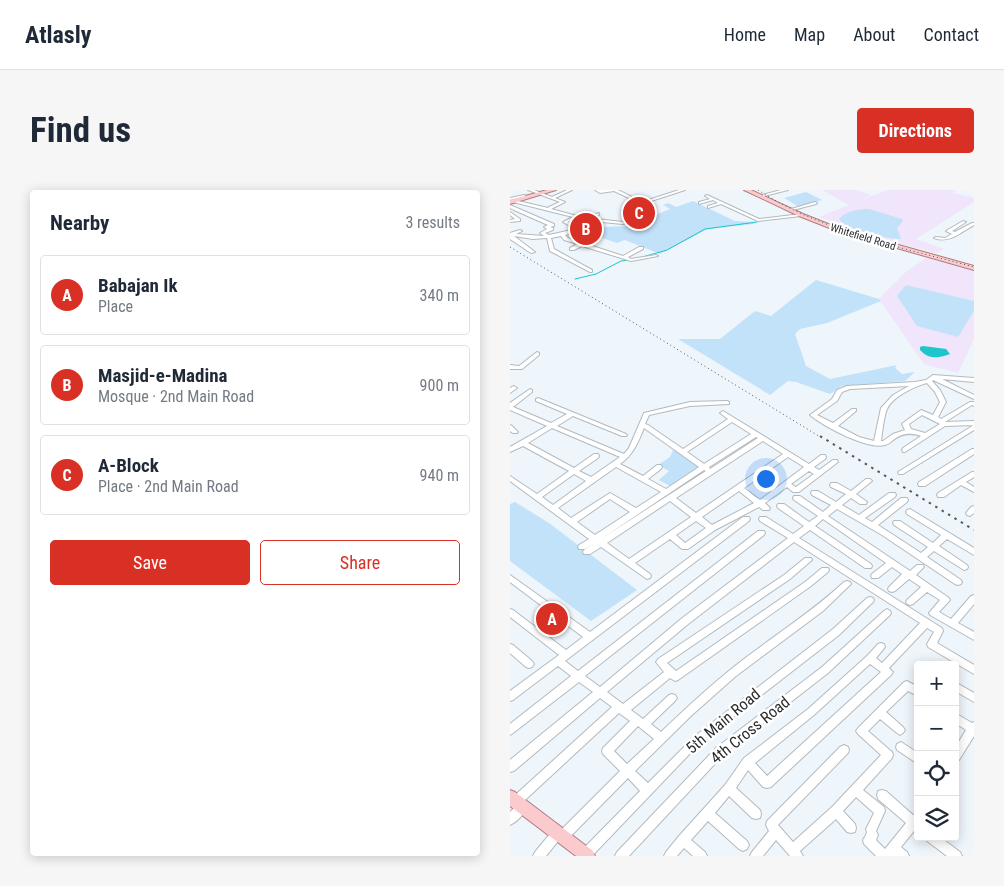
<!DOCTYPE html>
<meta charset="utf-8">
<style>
:root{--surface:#fff;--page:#f6f6f7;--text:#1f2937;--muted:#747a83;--line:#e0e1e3;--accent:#d93025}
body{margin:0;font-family:"Roboto Condensed",sans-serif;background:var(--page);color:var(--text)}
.controls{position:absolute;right:15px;bottom:15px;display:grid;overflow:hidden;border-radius:5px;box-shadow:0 2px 12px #0003}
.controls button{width:45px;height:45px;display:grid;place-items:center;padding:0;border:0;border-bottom:1px solid var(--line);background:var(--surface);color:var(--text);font:25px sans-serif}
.you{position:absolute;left:255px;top:288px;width:18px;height:18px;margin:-12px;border:4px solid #fff;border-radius:50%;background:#1a73e8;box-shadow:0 0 0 8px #1a73e833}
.badge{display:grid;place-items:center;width:32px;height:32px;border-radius:50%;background:var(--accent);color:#fff;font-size:16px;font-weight:700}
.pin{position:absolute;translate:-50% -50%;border:2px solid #fff;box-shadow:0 1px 5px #0006}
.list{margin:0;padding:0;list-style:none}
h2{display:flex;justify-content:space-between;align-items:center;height:65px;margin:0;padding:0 20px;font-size:21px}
h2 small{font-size:16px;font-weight:400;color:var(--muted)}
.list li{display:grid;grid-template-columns:32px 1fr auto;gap:15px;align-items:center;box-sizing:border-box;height:80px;margin:0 10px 10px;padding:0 10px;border:1px solid var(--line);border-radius:5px}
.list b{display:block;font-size:19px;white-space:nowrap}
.list p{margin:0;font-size:16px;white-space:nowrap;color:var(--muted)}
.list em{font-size:16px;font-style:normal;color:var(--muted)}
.actions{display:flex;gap:10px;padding:15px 20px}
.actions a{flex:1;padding:11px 0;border:1px solid var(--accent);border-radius:5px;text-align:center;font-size:18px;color:var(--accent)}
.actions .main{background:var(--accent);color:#fff}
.icon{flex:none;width:28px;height:28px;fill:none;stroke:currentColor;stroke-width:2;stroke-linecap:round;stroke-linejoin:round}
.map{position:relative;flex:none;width:464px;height:666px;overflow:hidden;border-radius:5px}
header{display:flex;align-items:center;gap:30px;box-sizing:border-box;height:70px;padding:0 25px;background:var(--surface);border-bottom:1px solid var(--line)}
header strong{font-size:24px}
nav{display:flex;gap:28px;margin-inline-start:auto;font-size:18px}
.intro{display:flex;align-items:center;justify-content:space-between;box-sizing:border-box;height:120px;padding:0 30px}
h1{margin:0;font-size:35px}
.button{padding:12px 22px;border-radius:5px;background:var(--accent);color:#fff;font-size:18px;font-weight:700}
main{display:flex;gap:30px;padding:0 30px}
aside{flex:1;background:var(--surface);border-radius:5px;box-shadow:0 2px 12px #0003}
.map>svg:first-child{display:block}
.commercial{fill:#f0e5fa}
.green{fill:#c2e2fa}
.water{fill:#1dc5cd}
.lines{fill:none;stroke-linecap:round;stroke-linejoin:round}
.stream{stroke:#1dc5cd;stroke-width:1}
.minor-casing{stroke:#b3babf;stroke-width:2}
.major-casing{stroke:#b17c80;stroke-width:2}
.minor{fill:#fff;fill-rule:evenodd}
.major{fill:#fbcacd;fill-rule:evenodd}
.rail-far1{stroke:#54585b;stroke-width:1;stroke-dasharray:1 3;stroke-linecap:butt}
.rail{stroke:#54585b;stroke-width:2;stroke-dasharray:2.5 5;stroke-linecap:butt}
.labels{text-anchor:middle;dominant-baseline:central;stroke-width:5;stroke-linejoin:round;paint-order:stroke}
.far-street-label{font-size:11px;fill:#2a2d2f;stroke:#fff}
.near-street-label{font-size:16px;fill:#2a2d2f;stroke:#fff}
</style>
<header>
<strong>Atlasly</strong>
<nav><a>Home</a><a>Map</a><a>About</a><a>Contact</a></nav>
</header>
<div class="intro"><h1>Find us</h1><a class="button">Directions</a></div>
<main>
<aside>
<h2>Nearby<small>3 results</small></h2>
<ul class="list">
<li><span class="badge">A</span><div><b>Babajan Ik</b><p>Place</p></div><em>340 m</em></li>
<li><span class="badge">B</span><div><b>Masjid-e-Madina</b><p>Mosque · 2nd Main Road</p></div><em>900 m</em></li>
<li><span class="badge">C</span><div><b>A-Block</b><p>Place · 2nd Main Road</p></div><em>940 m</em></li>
</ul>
<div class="actions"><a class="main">Save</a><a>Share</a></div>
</aside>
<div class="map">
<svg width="464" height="666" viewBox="0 0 464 666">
<rect width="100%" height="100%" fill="#eef5fb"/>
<g class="commercial">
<path d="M312,0H346L361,5L343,13L378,0H446L443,3L464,8V12L406,49L434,59L427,63L382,52L309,27L339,15Z"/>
<path d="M416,68L464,81V149L448,183L414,174L369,109L396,82Z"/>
</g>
<g class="green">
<path d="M296,2L312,10L289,17L274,8Z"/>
<path d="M183,11L225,31L244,32V34L198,39L150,64L115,50L107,53L78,43L91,37L119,36L160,19L153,15L158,13L166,17Z"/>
<path d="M359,19L392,29L393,31L387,38L391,49C377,49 337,40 329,29C336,21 349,19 359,19Z"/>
<path d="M306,90L369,109L371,111L317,133L290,139L285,144L296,176L320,189L387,175L385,178L392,184L405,182L395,191L332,196L320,204L286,192L278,191L260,205L168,149H210L245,121L261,126Z"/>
<path d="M396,95L464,111V121L448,147L407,136L387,106Z"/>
<path d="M164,258L190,276L160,296L149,290L159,281L148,275L160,267Z"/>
<path d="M5,312L39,333L127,400L81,431L0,371V314Z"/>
</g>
<path class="water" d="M413,156L436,159L440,164C430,168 419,170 410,160V157Z"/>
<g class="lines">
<g class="stream">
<path d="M129,68L157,60L195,39L247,32"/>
<path d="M65,89L86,84L111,71L120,70"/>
</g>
<g class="minor-casing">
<g id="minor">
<path d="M18,0H24L42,7L57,0H62L45,8L55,12L41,19L67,26L78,27L89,23V25L79,29L67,28L58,32L70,38L86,31L84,30L86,29L113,32L115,33L113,34L92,32L70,41L55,45L58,48L113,66L129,57H133V59L118,67L121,69L146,65L148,66L121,71L72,56L64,60H60V58L68,54L54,50L51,46L41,48L44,59L82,80V82H80L40,61L37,48L23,49L4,46L25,62L21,63L0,49V43L10,40L12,41L6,44L34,46L30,43L37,39L34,37L38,35L4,20L0,18V15L44,34V36L40,37L43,38V40L35,43L39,45L66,39L53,32L63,27L3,12V10H4L38,18L39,17L50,12Z"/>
<path d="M85,0H108L132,12L169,0H175L132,14L104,1L90,3Z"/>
<path d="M271,0H278L254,6L252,5Z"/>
<path d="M14,5L16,6L15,7L0,10V8Z"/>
<path d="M197,5L249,29L291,24L293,25L291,26L248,31L211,14L198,18V16L208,13L203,10L189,14V12L200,9L195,6Z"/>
<path d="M305,12L307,13L306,14L283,20L281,19Z"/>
<path d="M0,22L10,29V31L0,32V30L5,29L0,25Z"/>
<path d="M453,31L456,32L442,41L445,42L462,33H464V35C451,42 439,54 424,48L426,47L435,48L442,44L436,41Z"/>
<path d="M27,162L29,163V165L12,179H0V175L9,176Z"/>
<path d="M423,185L464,188V192L432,189L464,205V209L423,190L422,191L430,200L436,212L428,227L431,229L460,212H464V216L462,215L435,232L464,231V240L393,284H389L388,282L464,235L435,236L395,262H393L392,260L393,258L411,246C400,242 391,243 382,251C380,253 378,254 375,255C357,260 313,236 300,225L322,209L327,200L337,196L405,192L416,190ZM417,193L425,202L430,212L423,225L411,220L393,233L392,234L395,240L383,244L373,251H371C372,243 374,226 377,219C382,207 405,196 417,193ZM399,196L383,205L371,218L364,251L349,247L328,236L346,221V219H342L323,233L307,225L327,211L332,202L340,199ZM412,225L430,234L415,243L401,239L399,234Z"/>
<path d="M4,196L7,198L0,203V198Z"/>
<path d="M20,199L22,200V202L3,217L41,233L57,224L26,211V209L28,208L116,244L117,245L116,246H112L63,226L47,236L114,264L119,258L134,223L180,212L217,211L219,212V214L180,216L139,225L135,234L138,235L173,259L218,229L210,223L213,221L299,274L311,265H315L316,267L315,269L304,277L309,280L323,270H327L328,272L289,302H283L277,297L255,313L260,318L259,320H253L249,317L205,340L178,359H172L160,349L125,373L140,384L141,386L140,388L137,389L91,357L80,364H74L73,362L74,360L85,353L75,359H69L68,357L69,355L79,349L0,291V286L27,304L59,281L13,256L0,262V257L37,236L0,220V213ZM222,232L241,244L194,274L177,262ZM42,238L110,267L81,287L69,281L88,268L89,266L88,264H84L64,278L18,253ZM134,238L189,277L156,299L138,289L151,279L152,277L151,275H147L133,286L110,274C124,264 128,252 134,238ZM246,247L248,248L200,279L199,277ZM253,251L273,264L186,323L166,308ZM278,267L294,277L250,310L234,298ZM106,277L151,302L126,318L100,303L61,328L48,318ZM194,280L196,281L91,349ZM299,281L304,284L286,297L281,294ZM64,284L76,291L43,315L32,307ZM229,301L244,313L202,335L192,327ZM100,309L120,322L85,345L67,332ZM160,311L181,327L119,369L97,353ZM186,331L196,338L175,353L166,345Z"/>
<path d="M0,235L2,236L8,242L7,243H3L0,241Z"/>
<path d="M462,259H464V264L415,296H409L408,294L409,292Z"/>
<path d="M462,282H464V287L456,292L464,297V302L451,295L434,307H428L427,305L428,303Z"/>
<path d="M356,289H360L362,291L346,304L357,312L356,314H350L341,308L332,315L349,325L379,303H385L386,305L385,307L355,328L362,332L391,308H397L398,310L397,312L368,335L411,363L418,357L384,335L383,333L384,331H390L423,353L431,345L397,324L396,322L397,320L400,319L464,358V365L437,349L429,356L457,375L458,377L457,379L454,380L424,361L417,367L451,390L452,392L451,394L448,395L445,394L372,345L327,319L318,326L400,381L407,375H413L414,377L406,385L439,408L440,410L429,422L441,429L461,406L464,405V414L448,433L464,442V450L420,425L419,423L430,410L417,402L403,414L400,415L397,414L396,412L397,410L411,397L399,389L385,401L382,402L379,401L378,399L379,397L392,384L382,377L368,388H362L361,386L362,384L376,373L313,329L305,336L361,374L362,376L361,378H355L300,340L289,348L432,438L433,441L427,453L464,475V484L418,457L417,454L424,442L417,438L379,478L383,482L381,485L261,597L257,598L253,597L238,580L226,598L250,620L251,624L250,628L246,629L242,628L219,606L205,623L237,651L239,655L237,659L233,661L229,659L198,631L181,650L195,662L197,666H183L174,658L167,666H154L156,662L169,646L215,595L234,568L298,519L357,466L368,454L371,453L374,454L375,457L366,468L372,473L410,433L284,352L177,435L97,502L113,514L154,482L146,472L148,469L274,385L295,368H301L302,370L280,389L157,473L166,481L295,392L312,378H318L319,380L318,382L301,396L168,490L165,491L160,488L121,520L133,529L159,505L162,504L165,505L167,508L165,511L141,534L151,542C177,517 205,491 234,469C268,443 303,421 334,392L337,391L340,392L341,394L313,421L226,486L182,525L125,581L138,593L185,546L323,439L357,408L360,407L363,408L364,410L363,412L329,445L191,552L82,666H68L70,662L130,601L118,588L57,650L53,651L49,650L36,666H23L25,662L44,639L48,638L52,639L110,581L93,564L92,561L93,558L120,531L109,523L14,611L17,612L18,616C15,623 7,632 0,635V622L6,616L3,615L2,611L3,607L102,517L90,508L4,581L0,582V570L83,502L69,492L3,543L0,545V534L61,486L48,476L3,510L0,511V501L49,465L0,427V419L3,420L56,460L73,447L0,392V385L80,442L233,327H239L240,329L239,331L55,471L68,481L248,341H254L255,343L254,345L75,486L90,497L171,429L278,348L250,331L249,329L250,327H256L283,344L294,336L268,318L267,316L268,314H274L299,332L308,326L284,310L283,308L284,306H290L313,322L321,315L302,305L301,303L302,301H308L326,312L336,304L321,297L320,295L321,293H327L341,301ZM360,474L371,482L257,586L245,573L304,525ZM128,536L144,549L117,574L104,561Z"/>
<path d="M464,316V323L460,326L457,325L456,323L461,317Z"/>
<path d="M377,419L380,421L381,423L380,425L318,483L214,564L119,666H105L107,662L206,558L312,477L374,421Z"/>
<path d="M0,454L3,455L22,471L24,474L22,477L19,478L16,477L0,463Z"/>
<path d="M397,491L408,497V506L398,501L376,522L393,537L395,540L393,543L390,545L387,543L370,529L358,541L382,562L383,565L382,568L353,600L374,617L375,621L366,641L368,645L366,650L375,659L396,633L368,609L367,605L368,601L372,600L376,601L403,625L408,622V642L404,641L391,657L397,662L399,666H366L354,654L353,650L357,643L356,639L364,623L346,607L333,621L345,634L346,638L345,642L341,643L337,642L326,629L290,661L293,666H280L266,650L253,666H240L242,662L259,641L256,635L257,631L330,557L334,555L338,557L339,560L338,563L268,635L283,652L322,617L371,565L348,544L346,541L348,538L394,492Z"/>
<path d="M445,492L464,503V512L445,501Z"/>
<path d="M445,523L462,533L464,532V546L449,570L445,572V558L456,540L445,533Z"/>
<path d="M391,552L408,563V574L387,560L386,557L387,554Z"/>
<path d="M416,647H430L450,662L452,666H437L417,651Z"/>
</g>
</g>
<g class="major-casing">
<g id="major">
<path d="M37,0H46L0,14V10Z"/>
<path d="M234,0H241L293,24L331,39L464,76V80L327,41L289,26Z"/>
<path d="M0,600L5,602L83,661L85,666H66L0,616Z"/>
</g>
</g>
<use href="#minor" class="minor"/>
<use href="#major" class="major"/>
<g class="rail-far1">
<path d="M248,0C313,42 390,57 464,77"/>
<path d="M0,57L312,248"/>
</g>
<path class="rail" d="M310,246L464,340"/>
</g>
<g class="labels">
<g class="far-street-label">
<text transform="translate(353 47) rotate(17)">Whitefield Road</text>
</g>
<g class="near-street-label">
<text transform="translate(213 531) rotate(-40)">5th Main Road</text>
<text transform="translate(240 540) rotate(-39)">4th Cross Road</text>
</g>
</g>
</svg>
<div class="controls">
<button>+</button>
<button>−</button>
<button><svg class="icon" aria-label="locate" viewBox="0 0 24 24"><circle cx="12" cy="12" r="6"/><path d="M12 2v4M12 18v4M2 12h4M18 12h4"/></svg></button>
<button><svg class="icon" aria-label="layers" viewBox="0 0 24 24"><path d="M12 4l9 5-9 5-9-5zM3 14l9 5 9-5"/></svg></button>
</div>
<div class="you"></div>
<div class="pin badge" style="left:42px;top:429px">A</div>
<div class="pin badge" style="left:76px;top:39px">B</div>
<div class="pin badge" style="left:129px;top:23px">C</div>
</div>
</main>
